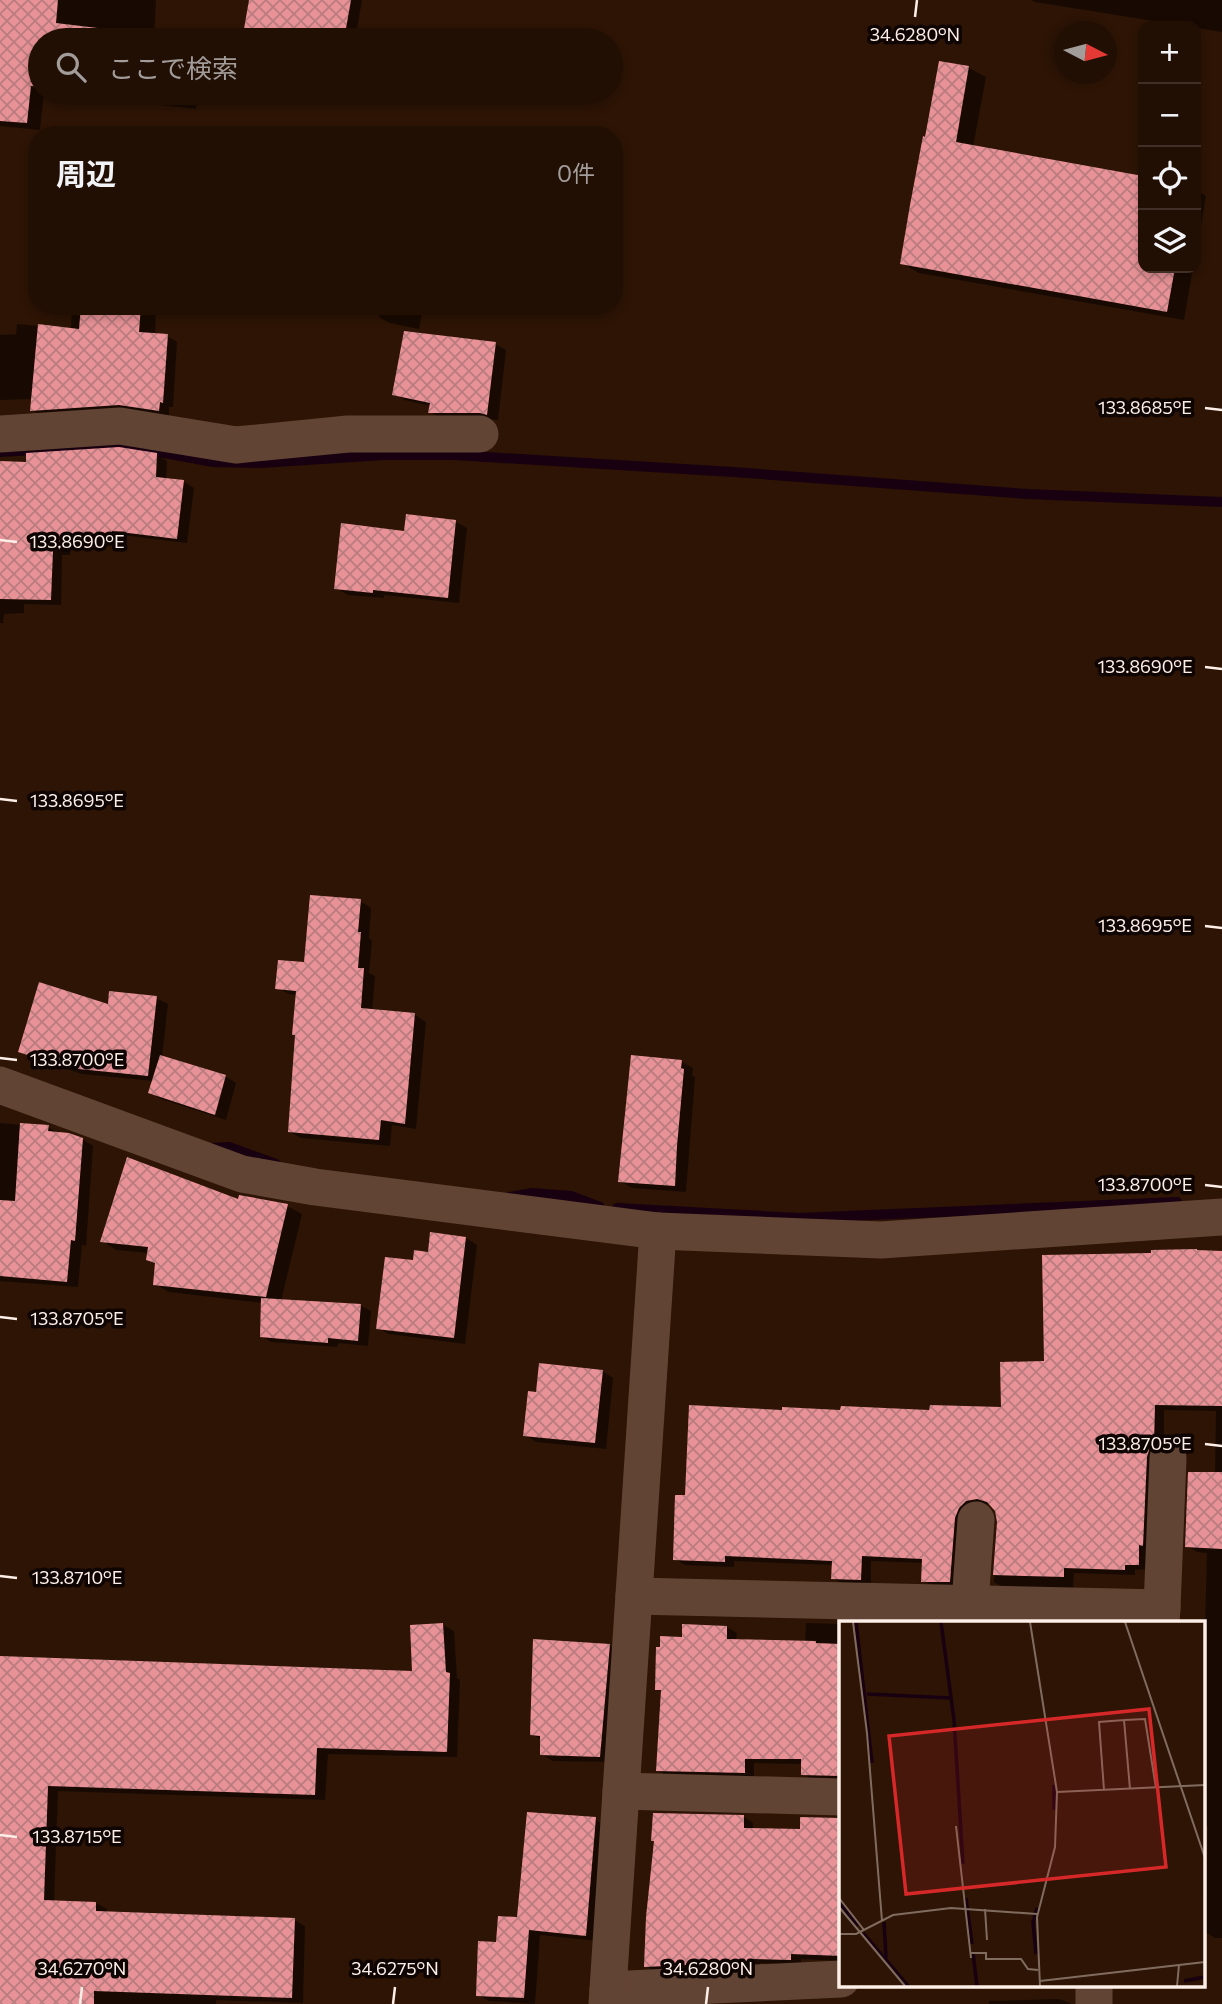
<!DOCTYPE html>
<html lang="ja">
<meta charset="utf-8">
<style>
:root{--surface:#220f04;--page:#2a180e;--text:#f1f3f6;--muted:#a29c9a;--line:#3f2f26}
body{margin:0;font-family:Commissioner,"Noto Sans JP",sans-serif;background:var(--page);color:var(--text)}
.controls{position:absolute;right:21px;top:21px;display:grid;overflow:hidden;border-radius:14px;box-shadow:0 4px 10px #0003}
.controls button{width:63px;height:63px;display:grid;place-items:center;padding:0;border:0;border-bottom:2px solid var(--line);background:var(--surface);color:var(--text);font:35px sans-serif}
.compass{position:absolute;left:1054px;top:21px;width:63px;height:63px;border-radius:50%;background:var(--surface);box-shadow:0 4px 10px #0003;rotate:96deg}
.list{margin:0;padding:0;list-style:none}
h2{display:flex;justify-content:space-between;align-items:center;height:91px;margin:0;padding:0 28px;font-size:30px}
h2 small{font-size:23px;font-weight:400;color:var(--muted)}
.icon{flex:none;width:38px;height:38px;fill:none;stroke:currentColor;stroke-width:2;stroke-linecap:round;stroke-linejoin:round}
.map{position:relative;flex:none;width:1222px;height:2004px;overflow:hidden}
.search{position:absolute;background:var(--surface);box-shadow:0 4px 10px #0003;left:28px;top:28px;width:595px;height:77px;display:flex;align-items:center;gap:18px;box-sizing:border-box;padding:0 24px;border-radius:38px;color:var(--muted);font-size:26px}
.panel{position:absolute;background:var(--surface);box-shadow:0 4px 10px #0003;left:28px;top:126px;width:595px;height:189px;border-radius:28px}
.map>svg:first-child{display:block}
.shadow{fill:#0007}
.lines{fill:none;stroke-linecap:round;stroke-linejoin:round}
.stream{stroke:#180010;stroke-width:10}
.building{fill:url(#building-cross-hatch)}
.minor{stroke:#624434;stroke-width:37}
.ticks{fill:none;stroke:#fdefe7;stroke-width:2.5}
.inset-river{fill:none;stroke:#180010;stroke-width:3.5}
.inset-road{fill:none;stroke:#806c5f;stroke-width:2}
.view{fill:#d62828;fill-opacity:0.15;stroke:#d62828;stroke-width:3.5}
.inset-edge{fill:none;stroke:#fdefe7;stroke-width:3.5}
.ticks-label{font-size:18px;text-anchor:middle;fill:#fdefe7;stroke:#0e0401;stroke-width:7;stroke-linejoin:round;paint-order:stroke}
</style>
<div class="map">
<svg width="1222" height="2004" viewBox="0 0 1222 2004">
<defs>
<pattern id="building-cross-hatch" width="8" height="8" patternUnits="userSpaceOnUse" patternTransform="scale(1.75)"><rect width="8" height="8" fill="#e89297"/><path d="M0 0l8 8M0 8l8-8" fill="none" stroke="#b97c7e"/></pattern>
</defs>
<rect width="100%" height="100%" fill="#2d1405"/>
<g class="shadow">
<path d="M0,0H156L154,36L186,40H40V93H44L40,130L0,126Z"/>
<path d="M260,0H362L355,40H261L262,33L255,29Z"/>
<path d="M1031,0H1222V32L1035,2Z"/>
<path d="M941,63L969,68L986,77L973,147L1143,178V268H1193L1184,320L919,273L902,263Z"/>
<path d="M49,93H198L196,109Z"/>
<path d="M1196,190L1206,196L1196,254Z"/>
<path d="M72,306H156L155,335L167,336L177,342L173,407H169V416H42L32,410L33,399L0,400V335L16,334L17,324L71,329Z"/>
<path d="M381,306H423L419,329L390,323L379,317Z"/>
<path d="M495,344L506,350L498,420L441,418L430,412L431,406L405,400L394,394Z"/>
<path d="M157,455L167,461L166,480L184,482L194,488L187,543L122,535L121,544L71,539L70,555H62L61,605L24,604V613L4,614L3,623H0V463L27,464Z"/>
<path d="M456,522L467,528L459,603L384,595V598L348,595L336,588L405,533Z"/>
<path d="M360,901L371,908L369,939L372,940L369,973L375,976L372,1011L415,1015L426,1022L416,1129L392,1125L390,1146L301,1138L290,1132L297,995L289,994L277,988L306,964Z"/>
<path d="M156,998L168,1004L162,1057L225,1076L236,1083L226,1120L161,1099L150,1092L154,1081L82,1074L31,1057L20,1051L110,1007Z"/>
<path d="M682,1062L693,1068L692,1076L695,1077L686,1192L632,1188L620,1181Z"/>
<path d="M0,1123L48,1127L60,1134L82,1139L93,1146L86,1246L82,1245L78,1287L0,1281Z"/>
<path d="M239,1202L287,1206L302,1214L281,1301L361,1306L371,1311L368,1346L338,1343L337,1347L271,1342L261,1336L263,1303L169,1292L155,1284L156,1264L147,1259L149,1253L116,1250L102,1241Z"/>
<path d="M466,1238L477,1245L465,1344L389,1334L377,1328L415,1262Z"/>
<path d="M1222,1251V1938H1215L1205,1932L1208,1826H1203V1659H1204L1207,1553L1197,1552L1187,1546L1215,1474L1216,1411L1164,1410V1449L1148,1569L1135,1570V1575L1074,1573L1073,1589L1004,1588L994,1582L999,1521L997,1511L992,1505L988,1504L977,1506L960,1587L933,1586L923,1581V1563L871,1561V1585L843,1584L833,1578V1565L734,1561V1567L685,1565L675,1559L687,1497L784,1412H931L1002,1409L1153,1255V1252Z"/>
<path d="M602,1371L613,1378L606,1449L536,1442L525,1435L537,1394Z"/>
<path d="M806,1623L841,1624V1780H813L803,1774V1764L754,1763V1778L667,1776L657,1770L663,1692L656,1689L684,1639L727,1627L737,1633L736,1641L805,1643Z"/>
<path d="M443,1625L454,1631L457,1678L460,1680L457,1757L328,1754L325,1800L58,1791L54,1902L96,1903L107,1909L106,1913L294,1920L305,1926L303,2003L216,2000V2004H0V1658L414,1673Z"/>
<path d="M609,1645L620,1652L611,1762L553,1761L541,1754L542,1740L531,1734Z"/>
<path d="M744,1817L753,1823V1830L802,1831V1819L841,1820V1961L801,1959V1965L760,1963V1967L656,1972L646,1966L656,1842L653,1840Z"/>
<path d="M595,1819L606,1826L597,1941L540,1935L535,2004L489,2001L478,1995L518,1919Z"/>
<path d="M1059,1999L1072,2004H989V2001Z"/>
</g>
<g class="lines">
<g class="stream">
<path d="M0,452L86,447L148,450L213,462L260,463L384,455H454L733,472L1027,494L1222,502"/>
<path d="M212,1148L229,1147L276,1164"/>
<path d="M510,1197L532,1193L571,1196L600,1207"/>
<path d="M617,1208L799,1218L1177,1202"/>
</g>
</g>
<g class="building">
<path d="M0,0H58L56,23L189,39V40H40V87L31,86L27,123L0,121Z"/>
<path d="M249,0H351L344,40H259L261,32L244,29Z"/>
<path d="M939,61L969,66L956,142L1143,176V268H1175L1167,312L900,264L910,205L923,136L925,137Z"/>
<path d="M93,93H184L183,103Z"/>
<path d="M81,306H141L139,332L168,334L163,403L160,402L159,411L119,405L30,411L38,324L79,329Z"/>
<path d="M404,331L496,342L487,415L480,413H428L430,403L392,395Z"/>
<path d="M119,447L157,453L156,477L184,480L177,539L112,531V540L61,534V550L53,551L51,600L0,599V461L26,462V453Z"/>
<path d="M406,514L456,520L448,598L373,590V593L334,589L341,523L404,531Z"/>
<path d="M310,895L361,899L358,932H361L358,968H364L361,1008L415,1013L405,1124L381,1120L379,1140L288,1132L295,1035H292L296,991L275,989L278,960L304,962Z"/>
<path d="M39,982L108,1004L109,991L157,996L148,1076L69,1068L18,1052Z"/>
<path d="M160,1055L226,1075L215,1115L148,1093Z"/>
<path d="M631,1055L682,1060L681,1068L684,1069L677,1146L675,1186L618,1182Z"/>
<path d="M20,1123L49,1125L48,1131L69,1133L83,1138L75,1241L71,1240L67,1282L0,1276V1200L15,1201Z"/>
<path d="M127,1157L238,1199L239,1195L288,1204L266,1297L153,1285L155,1263L146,1260L148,1247L100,1242Z"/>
<path d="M430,1232L466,1237L454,1338L376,1329L385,1257L413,1260L414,1250L428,1252Z"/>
<path d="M1197,1249V1250L1222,1251V1406L1155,1405L1154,1443L1150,1447L1147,1457L1143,1546L1139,1545V1565H1125V1570L1064,1568V1577L993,1575L997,1522L995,1511L987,1502L977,1499L966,1501L959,1508L955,1518L950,1582H921L922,1559L862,1556L861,1580L831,1579L832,1561L725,1556V1562L673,1560L675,1495H685L689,1405L782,1410V1407L840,1410L841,1406L929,1410L930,1405L1001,1407L1000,1362L1044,1361L1042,1255L1151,1253V1250Z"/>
<path d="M261,1298L361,1304L358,1341L328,1338V1343L260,1337Z"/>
<path d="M539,1363L603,1370L595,1443L523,1436L528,1391L536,1392Z"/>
<path d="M1188,1472H1222V1549L1185,1547Z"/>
<path d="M443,1623L446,1672L450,1673L447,1752L317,1748L315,1795L48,1786L44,1900L96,1902V1911L295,1918L292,1998L94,1991V2004H0V1656L412,1671L410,1625Z"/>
<path d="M682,1624L727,1626V1639L816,1641V1643L841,1644V1776L801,1775V1759H745V1773L656,1771L661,1690H655L656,1647H660V1636L682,1637Z"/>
<path d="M533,1639L610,1644L600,1757L540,1755V1736L530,1735Z"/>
<path d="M527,1812L596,1817L586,1936L529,1930L524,1998L476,1996L478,1941L496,1942L498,1916L517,1917Z"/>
<path d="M653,1813L744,1815V1828L800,1829V1817L840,1818L839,1844H841V1956L791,1954V1960L751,1959V1962L644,1967L646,1917L654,1841H651Z"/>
</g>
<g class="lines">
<g class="minor">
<path d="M0,434L120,426L236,445L348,434H480"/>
<path d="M0,1085L242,1174L315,1187L658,1231L881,1240L1222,1217"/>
<path d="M634,1596L1162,1608L1161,1622"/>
<path d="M970,1603L976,1520"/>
<path d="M1162,1608L1168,1458"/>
<path d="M621,1791L841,1797"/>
<path d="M1094,1985V2004"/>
<path d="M608,1990L841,1979"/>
<path d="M607,2004L658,1231"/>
</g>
</g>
<path class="ticks" d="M915,17L917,0M1205,408L1222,410M0,540L17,542M1205,667L1222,669M0,799L17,801M1205,926L1222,928M0,1058L17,1060M1205,1185L1222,1187M0,1317L17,1319M1205,1444L1222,1446M0,1576L17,1578M0,1835L17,1837M80,2004L82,1987M393,2004L395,1987M706,2004L708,1987"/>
<g transform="translate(839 1621)">
<rect width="366" height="366" fill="#2d1405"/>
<path class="inset-river" d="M17,1L33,142M102,1L115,99L124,243M28,73L112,77M215,164V189M127,277L133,323M0,281L19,305M45,301L47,337M24,312L69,365M134,332L138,365M197,333L194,301L198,287M345,360L366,356"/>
<path class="inset-road" d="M14,1L28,112L43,300M191,1L218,171L216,226L198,296L201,365M286,1L366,237M285,99L306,98L317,167M265,169L260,101L285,99L291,168M218,171L366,164M117,205L132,337M0,277L25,309M0,286L66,365M146,288L148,319M0,313H17L54,294L112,287L198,293M131,332H147V338H182L189,348L199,349M201,360L366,341M338,365L340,344"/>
<path class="view" d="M310,88L327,246L67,273L50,115Z"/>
<rect width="366" height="366" class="inset-edge"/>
</g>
<g class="ticks-label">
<text x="915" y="41">34.6280°N</text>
<text x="1145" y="414">133.8685°E</text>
<text x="77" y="548">133.8690°E</text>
<text x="1145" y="673">133.8690°E</text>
<text x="77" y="807">133.8695°E</text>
<text x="1145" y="932">133.8695°E</text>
<text x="77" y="1066">133.8700°E</text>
<text x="1145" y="1191">133.8700°E</text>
<text x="77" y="1325">133.8705°E</text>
<text x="1145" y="1450">133.8705°E</text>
<text x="77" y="1584">133.8710°E</text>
<text x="77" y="1843">133.8715°E</text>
<text x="82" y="1975">34.6270°N</text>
<text x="395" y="1975">34.6275°N</text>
<text x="708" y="1975">34.6280°N</text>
</g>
</svg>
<div class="controls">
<button>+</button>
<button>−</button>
<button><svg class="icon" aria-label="locate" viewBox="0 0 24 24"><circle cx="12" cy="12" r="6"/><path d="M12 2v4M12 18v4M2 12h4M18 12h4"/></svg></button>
<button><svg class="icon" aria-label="layers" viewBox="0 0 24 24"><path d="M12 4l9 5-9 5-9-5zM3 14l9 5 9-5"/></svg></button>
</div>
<svg class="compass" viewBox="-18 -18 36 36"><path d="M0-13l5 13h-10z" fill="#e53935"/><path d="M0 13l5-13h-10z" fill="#a29c9a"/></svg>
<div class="search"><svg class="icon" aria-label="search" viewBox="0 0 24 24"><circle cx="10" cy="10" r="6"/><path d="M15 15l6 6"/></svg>ここで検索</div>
<section class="panel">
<h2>周辺<small>0件</small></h2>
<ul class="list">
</ul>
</section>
</div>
